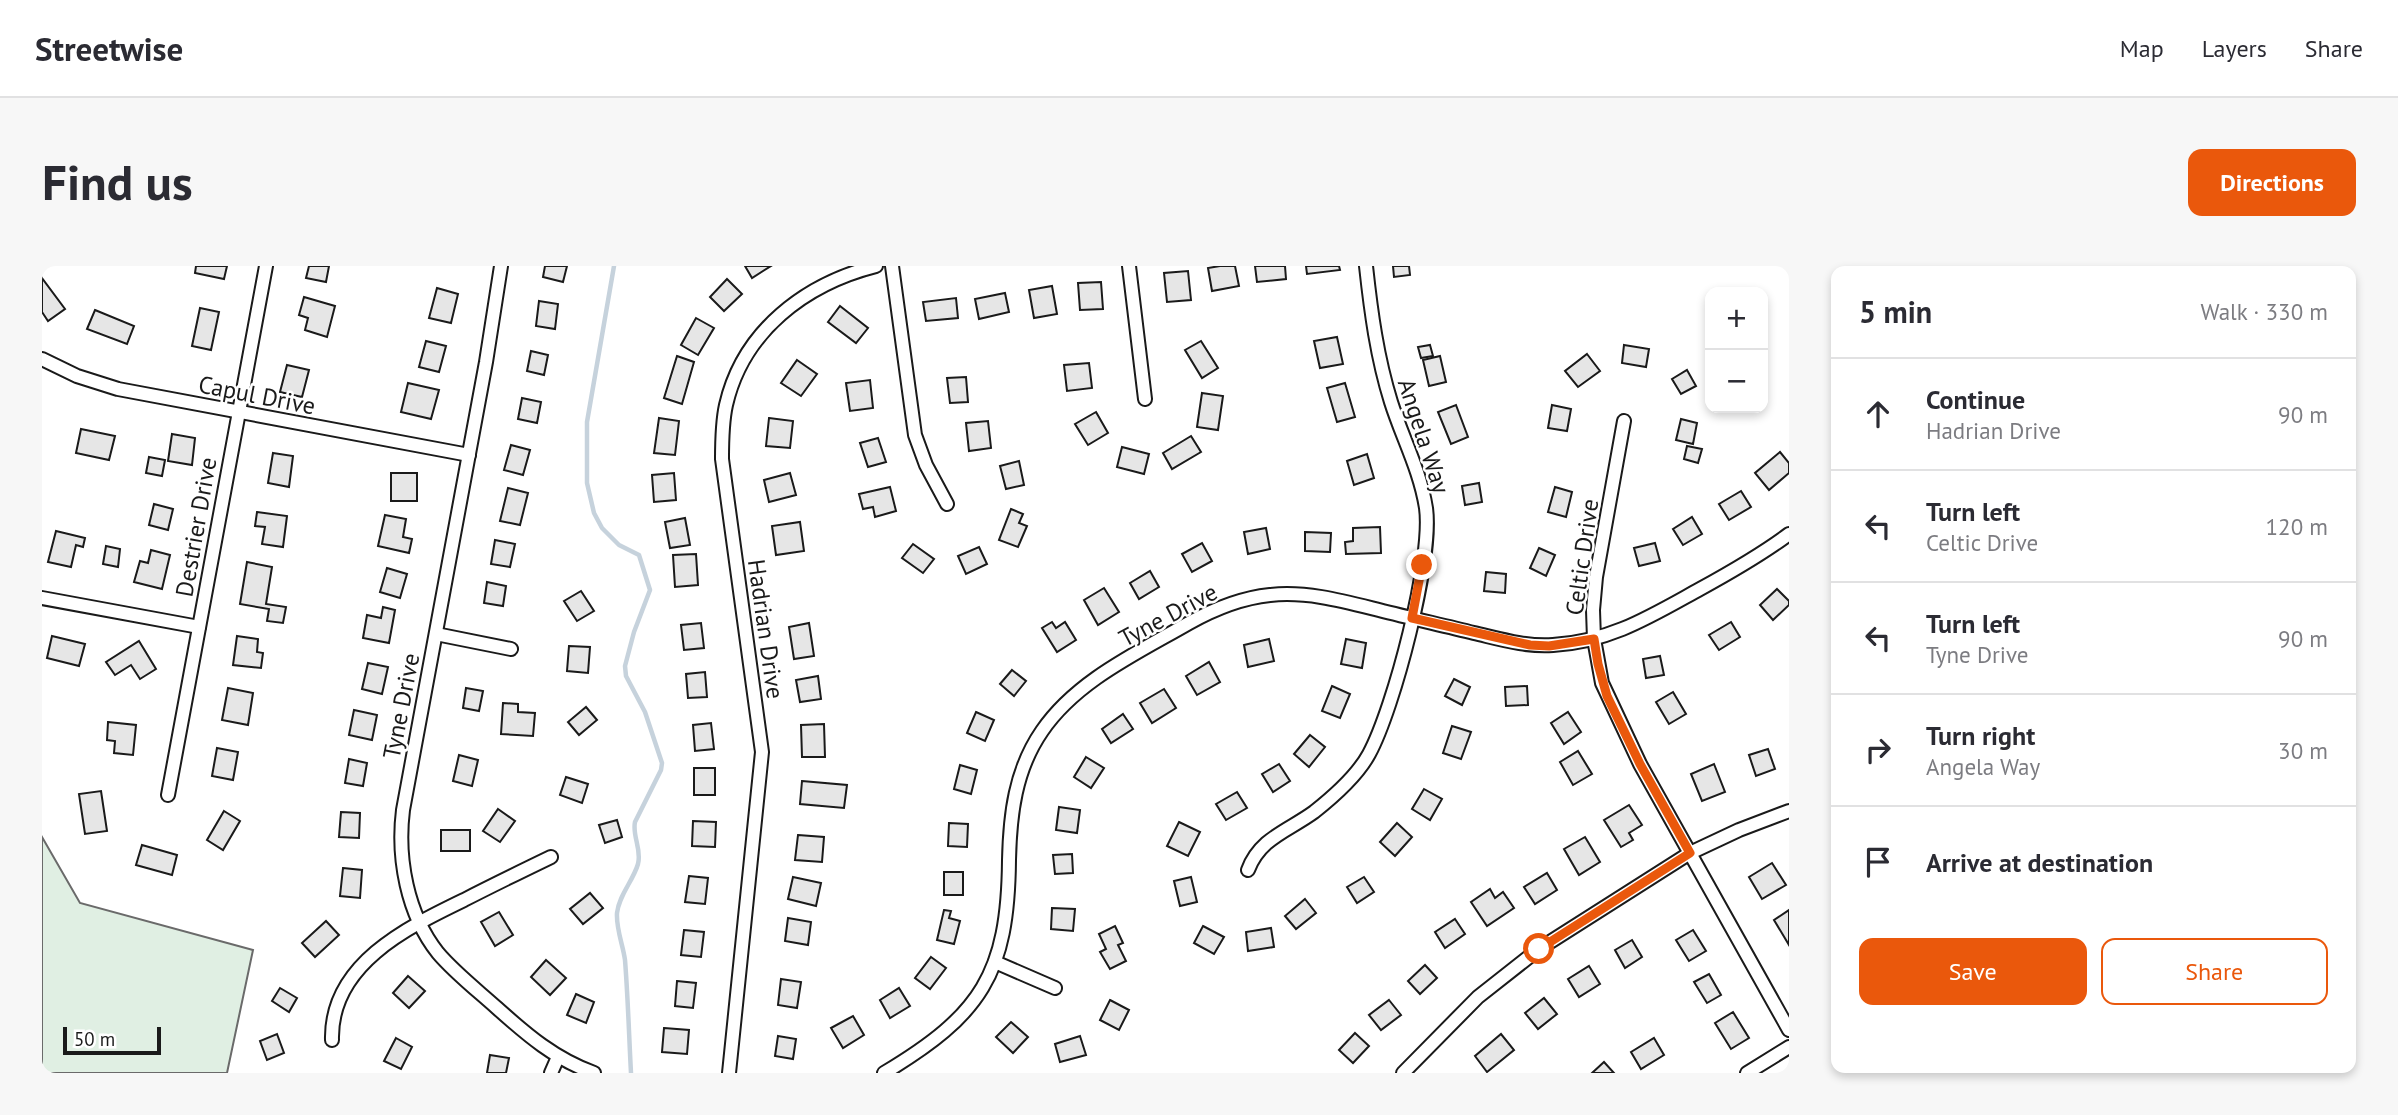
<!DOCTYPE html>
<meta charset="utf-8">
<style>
:root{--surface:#fff;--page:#f7f7f7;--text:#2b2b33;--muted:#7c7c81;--line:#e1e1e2;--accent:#ea580c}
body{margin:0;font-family:"PT Sans",sans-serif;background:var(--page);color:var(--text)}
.controls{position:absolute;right:21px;top:21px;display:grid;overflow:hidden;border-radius:14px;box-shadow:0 4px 10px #0003}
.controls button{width:63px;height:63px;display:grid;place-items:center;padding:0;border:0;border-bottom:2px solid var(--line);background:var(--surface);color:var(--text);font:35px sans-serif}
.scale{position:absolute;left:21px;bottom:18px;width:98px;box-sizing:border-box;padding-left:7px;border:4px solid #1a1a1a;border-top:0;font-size:19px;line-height:24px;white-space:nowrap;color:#1a1a1a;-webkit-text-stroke:5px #fff;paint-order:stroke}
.stop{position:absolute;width:21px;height:21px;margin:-16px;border:5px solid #ea580c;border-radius:50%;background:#fff}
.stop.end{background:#ea580c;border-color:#fff;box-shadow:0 2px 7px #0008}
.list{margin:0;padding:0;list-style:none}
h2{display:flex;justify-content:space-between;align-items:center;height:91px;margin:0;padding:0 28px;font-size:30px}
h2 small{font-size:23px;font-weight:400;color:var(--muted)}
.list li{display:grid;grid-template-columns:46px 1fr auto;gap:21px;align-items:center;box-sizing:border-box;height:112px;padding:0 28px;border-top:2px solid var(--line)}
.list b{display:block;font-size:26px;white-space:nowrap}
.list p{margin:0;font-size:23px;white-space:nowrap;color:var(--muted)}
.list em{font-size:23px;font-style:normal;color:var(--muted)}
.actions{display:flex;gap:14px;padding:21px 28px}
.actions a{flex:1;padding:16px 0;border:2px solid var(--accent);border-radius:14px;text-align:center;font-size:24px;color:var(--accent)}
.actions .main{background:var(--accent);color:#fff}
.icon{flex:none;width:38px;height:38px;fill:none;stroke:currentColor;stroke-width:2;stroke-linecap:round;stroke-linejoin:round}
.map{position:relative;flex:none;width:1747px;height:807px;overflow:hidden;border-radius:14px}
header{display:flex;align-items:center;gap:42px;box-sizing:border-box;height:98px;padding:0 35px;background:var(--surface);border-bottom:2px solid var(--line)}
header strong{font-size:33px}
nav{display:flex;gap:38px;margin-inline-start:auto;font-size:24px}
.intro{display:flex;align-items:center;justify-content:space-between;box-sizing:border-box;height:168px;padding:0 42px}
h1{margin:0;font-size:49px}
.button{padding:18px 32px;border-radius:14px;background:var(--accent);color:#fff;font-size:24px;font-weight:700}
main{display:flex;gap:42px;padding:0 42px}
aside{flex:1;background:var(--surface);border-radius:14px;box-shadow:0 4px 10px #0003}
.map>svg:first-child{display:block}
.green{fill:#e0efe3;stroke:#6a6a6a;stroke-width:2}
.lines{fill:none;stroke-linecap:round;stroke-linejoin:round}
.stream{stroke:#c6d2dc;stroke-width:4.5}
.building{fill:#e6e6e6;stroke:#1a1a1a;stroke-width:2}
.street-casing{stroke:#1a1a1a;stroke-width:16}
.street{stroke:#fff;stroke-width:12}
.route{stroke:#ea580c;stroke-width:9}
.labels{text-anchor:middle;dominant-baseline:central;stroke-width:5;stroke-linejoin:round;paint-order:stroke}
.street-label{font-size:24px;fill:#1a1a1a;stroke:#fff}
</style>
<header>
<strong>Streetwise</strong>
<nav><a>Map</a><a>Layers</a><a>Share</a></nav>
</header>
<div class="intro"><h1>Find us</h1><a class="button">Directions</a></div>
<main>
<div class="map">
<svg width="1747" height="807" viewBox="0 0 1747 807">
<rect width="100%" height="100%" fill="#fff"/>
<path class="green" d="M0,571L38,637L211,684L185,807H0Z"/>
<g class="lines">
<path class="stream" d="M572,0L545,156V217L552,247L560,262L577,279L597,289L608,324L592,366L583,400L584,410L603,446L620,497L619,504L593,556C590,570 600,583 596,598C591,615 577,629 575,647C574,663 581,679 583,694C586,732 587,770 589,807"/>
</g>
<g class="building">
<path d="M154,0H185L182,13L153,7Z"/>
<path d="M267,0H287L284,16L264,12Z"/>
<path d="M503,0H525L521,16L501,11Z"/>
<path d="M703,0H729L710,12Z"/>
<path d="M1178,0H1193L1197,20L1170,25L1166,2Z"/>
<path d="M1213,0H1243L1244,13L1215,16Z"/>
<path d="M1264,0H1297L1298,4L1265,8Z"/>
<path d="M1351,0H1367L1368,9L1352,11Z"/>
<path d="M1146,5L1149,34L1125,36L1122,7Z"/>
<path d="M0,12L23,43L6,55L0,46Z"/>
<path d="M685,13L700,28L682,45L668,31Z"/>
<path d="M1059,16L1061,43L1038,44L1036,17Z"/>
<path d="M1010,20L1015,48L992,52L987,24Z"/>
<path d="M395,22L416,28L409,57L387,52Z"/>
<path d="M963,27L967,46L937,53L933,33Z"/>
<path d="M262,31L293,40L285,71L263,64L266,52L257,49Z"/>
<path d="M914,32L916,52L884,55L881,36Z"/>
<path d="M497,35L516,38L513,63L494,60Z"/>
<path d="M798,40L826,62L814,77L786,56Z"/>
<path d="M158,42L177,46L169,84L150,80Z"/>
<path d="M53,44L92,60L85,78L45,63Z"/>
<path d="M654,52L672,62L656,89L639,79Z"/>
<path d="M1295,71L1301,98L1278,102L1272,75Z"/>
<path d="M384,75L404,80L397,106L377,101Z"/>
<path d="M1159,75L1176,102L1160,112L1143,84Z"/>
<path d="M1388,79L1391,90L1379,92L1376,81Z"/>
<path d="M1582,79L1607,83L1604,101L1580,97Z"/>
<path d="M489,85L506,89L502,109L485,105Z"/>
<path d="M1545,88L1558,105L1536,121L1523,105Z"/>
<path d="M635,90L652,96L640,138L622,132Z"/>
<path d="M1398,90L1404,116L1387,120L1381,94Z"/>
<path d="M755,94L775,108L759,130L739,117Z"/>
<path d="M1047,97L1050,122L1025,125L1022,99Z"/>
<path d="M245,99L267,104L260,131L238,126Z"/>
<path d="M1645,104L1654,120L1639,128L1630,113Z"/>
<path d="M924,111L926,136L908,137L905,112Z"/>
<path d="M828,114L831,142L808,145L804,117Z"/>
<path d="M366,117L397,124L389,153L359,146Z"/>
<path d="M1303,117L1313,151L1295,156L1285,122Z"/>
<path d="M1160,127L1181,130L1176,164L1155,161Z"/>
<path d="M480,132L499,136L495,157L476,153Z"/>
<path d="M1414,139L1426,171L1409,178L1396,146Z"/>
<path d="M1510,139L1529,143L1525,165L1506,162Z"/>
<path d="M1054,146L1066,167L1046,179L1033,158Z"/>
<path d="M617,152L637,155L633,189L612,187Z"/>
<path d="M727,152L751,155L748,182L724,180Z"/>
<path d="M1639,153L1655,157L1651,178L1634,174Z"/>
<path d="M946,155L949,182L927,185L924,157Z"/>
<path d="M39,163L73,170L67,194L34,187Z"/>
<path d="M130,168L153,172L150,199L126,195Z"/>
<path d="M1149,170L1159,186L1130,203L1121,187Z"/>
<path d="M836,172L844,196L826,201L818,177Z"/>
<path d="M469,179L488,184L481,209L462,204Z"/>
<path d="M1645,180L1660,183L1656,197L1642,193Z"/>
<path d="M1080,181L1107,188L1102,208L1075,201Z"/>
<path d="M1738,186L1747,197V207L1727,224L1713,207Z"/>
<path d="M231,187L251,190L247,221L226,217Z"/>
<path d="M1325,188L1332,212L1312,219L1305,195Z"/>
<path d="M107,191L123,194L120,210L104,207Z"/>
<path d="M977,195L982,219L964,223L958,200Z"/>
<rect x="349" y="207" width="26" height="28"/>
<path d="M632,207L634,234L612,236L610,209Z"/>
<path d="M748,207L754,229L727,236L722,214Z"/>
<path d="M1437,217L1440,236L1423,239L1420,220Z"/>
<path d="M848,221L854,245L833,251L831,241L821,243L817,228Z"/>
<path d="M1513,221L1530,226L1524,251L1506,246Z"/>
<path d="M466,222L486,227L478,259L458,255Z"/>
<path d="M1699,225L1709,241L1687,254L1677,238Z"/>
<path d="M112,238L131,243L126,264L107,259Z"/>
<path d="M969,243L981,248L977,257L985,260L976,281L957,274Z"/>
<path d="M215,246L245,250L241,281L220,278L223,261L213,260Z"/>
<path d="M343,249L364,253L361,271L370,273L367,287L336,280Z"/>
<path d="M1650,251L1660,268L1641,279L1631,263Z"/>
<path d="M643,252L648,279L628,282L623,256Z"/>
<path d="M758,256L762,285L734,289L730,260Z"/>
<path d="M1338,261L1339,287L1304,288L1303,276L1311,275V262Z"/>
<path d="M1224,262L1228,283L1206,288L1202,266Z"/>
<path d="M14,265L43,272L41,281L34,279L29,301L6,296Z"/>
<path d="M1263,266L1289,267L1288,286L1263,285Z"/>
<path d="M453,274L473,278L468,301L449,298Z"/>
<path d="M1160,277L1170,295L1150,306L1140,288Z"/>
<path d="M1613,277L1618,295L1597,300L1592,282Z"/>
<path d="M871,278L892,293L881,307L860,292Z"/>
<path d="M64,280L78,283L76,301L61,298Z"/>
<path d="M937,281L945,298L924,308L916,290Z"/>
<path d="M1497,282L1513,289L1504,310L1488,302Z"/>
<path d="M109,284L128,289L120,323L92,316L98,295L106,297Z"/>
<path d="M654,288L656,319L633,321L631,289Z"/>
<path d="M205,296L230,301L224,338L244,341L241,357L225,355L227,343L198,338Z"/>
<path d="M345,302L365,308L358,332L338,326Z"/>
<path d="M1108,305L1117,321L1097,333L1088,317Z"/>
<path d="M1444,306L1464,308L1463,327L1442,325Z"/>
<path d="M445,316L464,320L461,340L442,337Z"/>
<path d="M1062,322L1077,346L1056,359L1042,334Z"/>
<path d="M1735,323L1747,335V339L1731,354L1718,339Z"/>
<path d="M539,325L552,345L535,355L522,335Z"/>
<path d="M341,341L353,344L347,377L321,372L325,349L339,352Z"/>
<path d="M1010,356L1014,362L1023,356L1034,374L1015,386L1000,362Z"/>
<path d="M1689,356L1698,371L1677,384L1667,369Z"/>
<path d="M659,357L662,382L642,384L639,359Z"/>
<path d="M767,357L772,390L752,393L747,361Z"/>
<path d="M10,370L43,378L37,400L5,392Z"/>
<path d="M195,370L216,373L215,386L221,387L219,402L191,399Z"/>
<path d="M1227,373L1232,395L1206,401L1202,379Z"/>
<path d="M1304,373L1324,377L1320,402L1299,398Z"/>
<path d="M97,375L114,403L98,413L89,399L73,409L64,396Z"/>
<path d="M527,380L548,381L546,407L525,405Z"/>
<path d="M1618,390L1622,409L1604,412L1601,393Z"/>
<path d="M1167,396L1178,416L1155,429L1144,410Z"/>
<path d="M326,397L346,401L340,428L320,423Z"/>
<path d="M970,404L984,415L972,430L958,418Z"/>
<path d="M663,406L665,431L646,432L644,408Z"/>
<path d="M776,410L779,433L758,436L754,414Z"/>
<path d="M1412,413L1428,421L1420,439L1403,430Z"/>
<path d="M1290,420L1308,428L1298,452L1280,445Z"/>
<path d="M1485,420L1486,439L1464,440L1463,421Z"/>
<path d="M186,422L211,427L206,459L180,454Z"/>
<path d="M424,422L441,425L437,445L421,442Z"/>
<path d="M1122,423L1134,442L1110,457L1098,437Z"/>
<path d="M1631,426L1644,448L1627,458L1614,436Z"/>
<path d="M461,437L476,438V446L493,447L491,470L459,468Z"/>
<path d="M544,441L555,454L537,469L526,456Z"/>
<path d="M312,444L335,449L330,474L307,469Z"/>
<path d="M934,446L952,454L943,475L925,467Z"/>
<path d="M1526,446L1539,466L1522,478L1509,457Z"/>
<path d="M1081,448L1091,463L1069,477L1060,463Z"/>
<path d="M66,456L94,459L91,489L72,487L73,475L65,474Z"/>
<path d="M669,457L672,483L653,485L651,459Z"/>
<path d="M782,458L783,491H760L759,459Z"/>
<path d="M1410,460L1429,466L1419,493L1401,487Z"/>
<path d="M1268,469L1283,481L1267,501L1252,488Z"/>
<path d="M175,482L196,486L191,514L170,510Z"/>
<path d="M1726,483L1733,503L1714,510L1707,489Z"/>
<path d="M1536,485L1550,508L1531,519L1518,496Z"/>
<path d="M417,489L436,494L430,520L411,515Z"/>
<path d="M1044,491L1062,502L1049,522L1032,511Z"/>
<path d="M307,493L325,497L321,520L303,517Z"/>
<path d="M1237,498L1248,515L1231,526L1220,508Z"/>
<path d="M1672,498L1683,526L1660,535L1649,508Z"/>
<path d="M918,499L935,504L929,528L912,523Z"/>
<rect x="652" y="502" width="21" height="27"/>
<path d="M524,511L546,518L540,537L518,529Z"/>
<path d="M760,515L805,519L802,542L758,538Z"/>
<path d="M1382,523L1400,533L1388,554L1370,543Z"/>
<path d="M59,525L65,565L43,568L37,528Z"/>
<path d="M1195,526L1205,542L1184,554L1174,538Z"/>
<path d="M1587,539L1600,559L1587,567L1591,574L1579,581L1562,554Z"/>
<path d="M1017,541L1038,544L1035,567L1014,564Z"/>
<path d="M456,543L473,555L458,576L441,565Z"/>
<path d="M182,545L198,555L181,584L165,574Z"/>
<path d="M299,546L318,547L317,572L297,571Z"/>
<path d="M575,554L580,571L563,577L557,559Z"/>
<path d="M651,555L674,556L673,581L650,580Z"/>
<path d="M1137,556L1158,566L1146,590L1125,580Z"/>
<path d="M907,557L926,558L925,581L906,580Z"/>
<path d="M1355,557L1370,571L1353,590L1338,576Z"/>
<rect x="399" y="564" width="29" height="21"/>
<path d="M756,569L782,571L780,596L753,594Z"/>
<path d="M1543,571L1558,596L1537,609L1522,583Z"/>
<path d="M100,579L135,589L130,609L94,599Z"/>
<path d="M1030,588L1031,607L1013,608L1011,589Z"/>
<path d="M1730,597L1744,619L1720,633L1707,611Z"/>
<path d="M301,602L320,604L318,632L298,630Z"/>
<rect x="902" y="606" width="19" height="23"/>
<path d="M1505,607L1515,624L1493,638L1482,621Z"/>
<path d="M647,610L666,612L663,638L643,636Z"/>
<path d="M751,611L779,617L774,640L746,633Z"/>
<path d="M1149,611L1155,636L1138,640L1132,615Z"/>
<path d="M1322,611L1332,626L1315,637L1305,621Z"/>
<path d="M1448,623L1453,632L1461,626L1472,642L1445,660L1429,636Z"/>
<path d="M548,627L561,642L541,658L528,643Z"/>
<path d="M1263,633L1274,647L1254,663L1243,650Z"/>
<path d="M1010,642L1033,643L1031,665L1009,663Z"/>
<path d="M902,644L909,645L907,652L918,655L912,678L895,674Z"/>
<path d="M1747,644V679L1732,654Z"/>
<path d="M457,646L471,669L453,680L439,656Z"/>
<path d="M746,652L769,656L766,679L743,675Z"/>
<path d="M1413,653L1423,668L1403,682L1393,666Z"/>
<path d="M284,655L297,669L273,691L260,677Z"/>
<path d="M1073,660L1081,677L1076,679L1084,695L1068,703L1058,686L1064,683L1057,668Z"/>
<path d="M1161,660L1182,671L1172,688L1152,677Z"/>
<path d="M1229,662L1232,681L1206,685L1204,666Z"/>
<path d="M642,664L662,666L659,691L639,689Z"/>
<path d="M1651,664L1664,685L1647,695L1634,674Z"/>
<path d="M1590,674L1600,691L1583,702L1573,684Z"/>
<path d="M889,691L904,702L888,723L873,712Z"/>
<path d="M504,694L524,712L508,729L489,711Z"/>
<path d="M1383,699L1395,712L1378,728L1366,715Z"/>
<path d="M1547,700L1558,718L1537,731L1526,713Z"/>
<path d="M1667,708L1679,729L1665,737L1652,716Z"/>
<path d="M366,710L383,725L367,742L351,727Z"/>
<path d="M739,713L759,716L755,742L736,739Z"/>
<path d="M635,715L654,717L651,742L633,740Z"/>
<path d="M238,722L255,732L247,746L230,735Z"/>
<path d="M857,722L868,740L848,752L838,734Z"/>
<path d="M534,728L552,736L544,757L525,749Z"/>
<path d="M1502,732L1515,748L1496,763L1483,747Z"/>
<path d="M1068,734L1087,744L1077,764L1058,754Z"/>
<path d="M1347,734L1359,749L1339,764L1327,749Z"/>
<path d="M1691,746L1707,772L1689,783L1673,757Z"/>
<path d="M811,750L822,769L801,782L789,762Z"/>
<path d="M969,756L986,771L971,787L954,771Z"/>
<path d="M622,762L647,764L645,788L620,786Z"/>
<path d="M1313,767L1327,780L1311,797L1297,784Z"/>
<path d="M235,768L242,787L225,794L218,775Z"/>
<path d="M1459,768L1472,784L1445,806L1433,790Z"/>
<path d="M736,770L754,773L751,793L733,790Z"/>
<path d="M1038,770L1044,789L1018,796L1013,778Z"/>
<path d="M354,772L370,781L359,803L342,795Z"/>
<path d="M1612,772L1622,789L1599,803L1589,786Z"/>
<path d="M448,789L467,792L464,807H445Z"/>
<path d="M1562,796L1572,807H1550Z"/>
</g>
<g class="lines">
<g class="street-casing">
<g id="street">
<path d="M459,0L444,96L361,544C355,592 365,648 396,687C413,707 435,724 455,742C485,769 513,793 552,807"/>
<path d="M850,0L873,169L884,199L905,238"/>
<path d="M1087,0L1103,133"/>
<path d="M0,93L35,110L76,123L427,189"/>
<path d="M1582,155L1554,311L1551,344L1552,373L1560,417L1598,498L1747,764"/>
<path d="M0,332L157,361"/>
<path d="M394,368L469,383"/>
<path d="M126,529L224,0"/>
<path d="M1206,604C1218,572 1246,565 1272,546C1291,531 1315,510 1327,488C1352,442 1391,293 1384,242C1378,204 1360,171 1349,136C1335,91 1329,46 1324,0"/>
<path d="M953,696L1013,722"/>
<path d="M290,774C288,699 364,662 422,634C451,619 480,605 509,591"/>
<path d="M509,807L516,791"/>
<path d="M687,807L720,486L680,193C680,175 680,157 684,139C701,65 763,18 834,0"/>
<path d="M842,807C939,749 966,708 967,594C968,549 973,504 1000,465C1034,415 1095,387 1147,357C1172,343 1199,332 1228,329C1265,325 1301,335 1337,344C1368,352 1400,359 1432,367C1458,373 1484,381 1511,379C1568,376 1609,350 1658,323C1689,306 1719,289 1747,268"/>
<path d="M1361,807L1436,731L1497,683L1648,587L1697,564L1747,545"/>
<path d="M1705,807L1747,781"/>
</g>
</g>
<use href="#street" class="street"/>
</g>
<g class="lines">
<path class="route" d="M1380,299L1370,352L1488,379L1507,380L1552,373L1556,398L1565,430L1598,498L1648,587L1497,683"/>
</g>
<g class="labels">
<g class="street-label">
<text transform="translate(215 129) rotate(11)">Capul Drive</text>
<text transform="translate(1382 170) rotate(72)">Angela Way</text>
<text transform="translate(154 261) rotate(-80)">Destrier Drive</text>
<text transform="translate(1540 291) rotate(-82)">Celtic Drive</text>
<text transform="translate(1126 349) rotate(-28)">Tyne Drive</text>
<text transform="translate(724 363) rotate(82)">Hadrian Drive</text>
<text transform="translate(359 440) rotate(-79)">Tyne Drive</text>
</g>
</g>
</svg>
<div class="controls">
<button>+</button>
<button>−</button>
</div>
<div class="scale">50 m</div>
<div class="stop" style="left:1497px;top:683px"></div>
<div class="stop end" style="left:1380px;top:299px"></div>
</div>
<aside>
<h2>5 min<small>Walk · 330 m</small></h2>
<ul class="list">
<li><svg class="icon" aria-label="ahead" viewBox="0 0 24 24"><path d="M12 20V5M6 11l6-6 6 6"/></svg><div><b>Continue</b><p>Hadrian Drive</p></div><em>90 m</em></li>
<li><svg class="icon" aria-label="left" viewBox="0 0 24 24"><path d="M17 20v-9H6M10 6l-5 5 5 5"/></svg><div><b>Turn left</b><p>Celtic Drive</p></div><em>120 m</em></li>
<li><svg class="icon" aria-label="left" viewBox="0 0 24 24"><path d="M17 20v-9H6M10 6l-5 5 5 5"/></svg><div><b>Turn left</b><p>Tyne Drive</p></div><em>90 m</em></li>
<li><svg class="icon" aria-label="right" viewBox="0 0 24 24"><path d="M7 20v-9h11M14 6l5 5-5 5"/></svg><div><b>Turn right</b><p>Angela Way</p></div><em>30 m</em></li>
<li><svg class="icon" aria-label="arrive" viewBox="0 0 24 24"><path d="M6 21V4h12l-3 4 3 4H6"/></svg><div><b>Arrive at destination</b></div></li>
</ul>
<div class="actions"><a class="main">Save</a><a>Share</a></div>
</aside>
</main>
